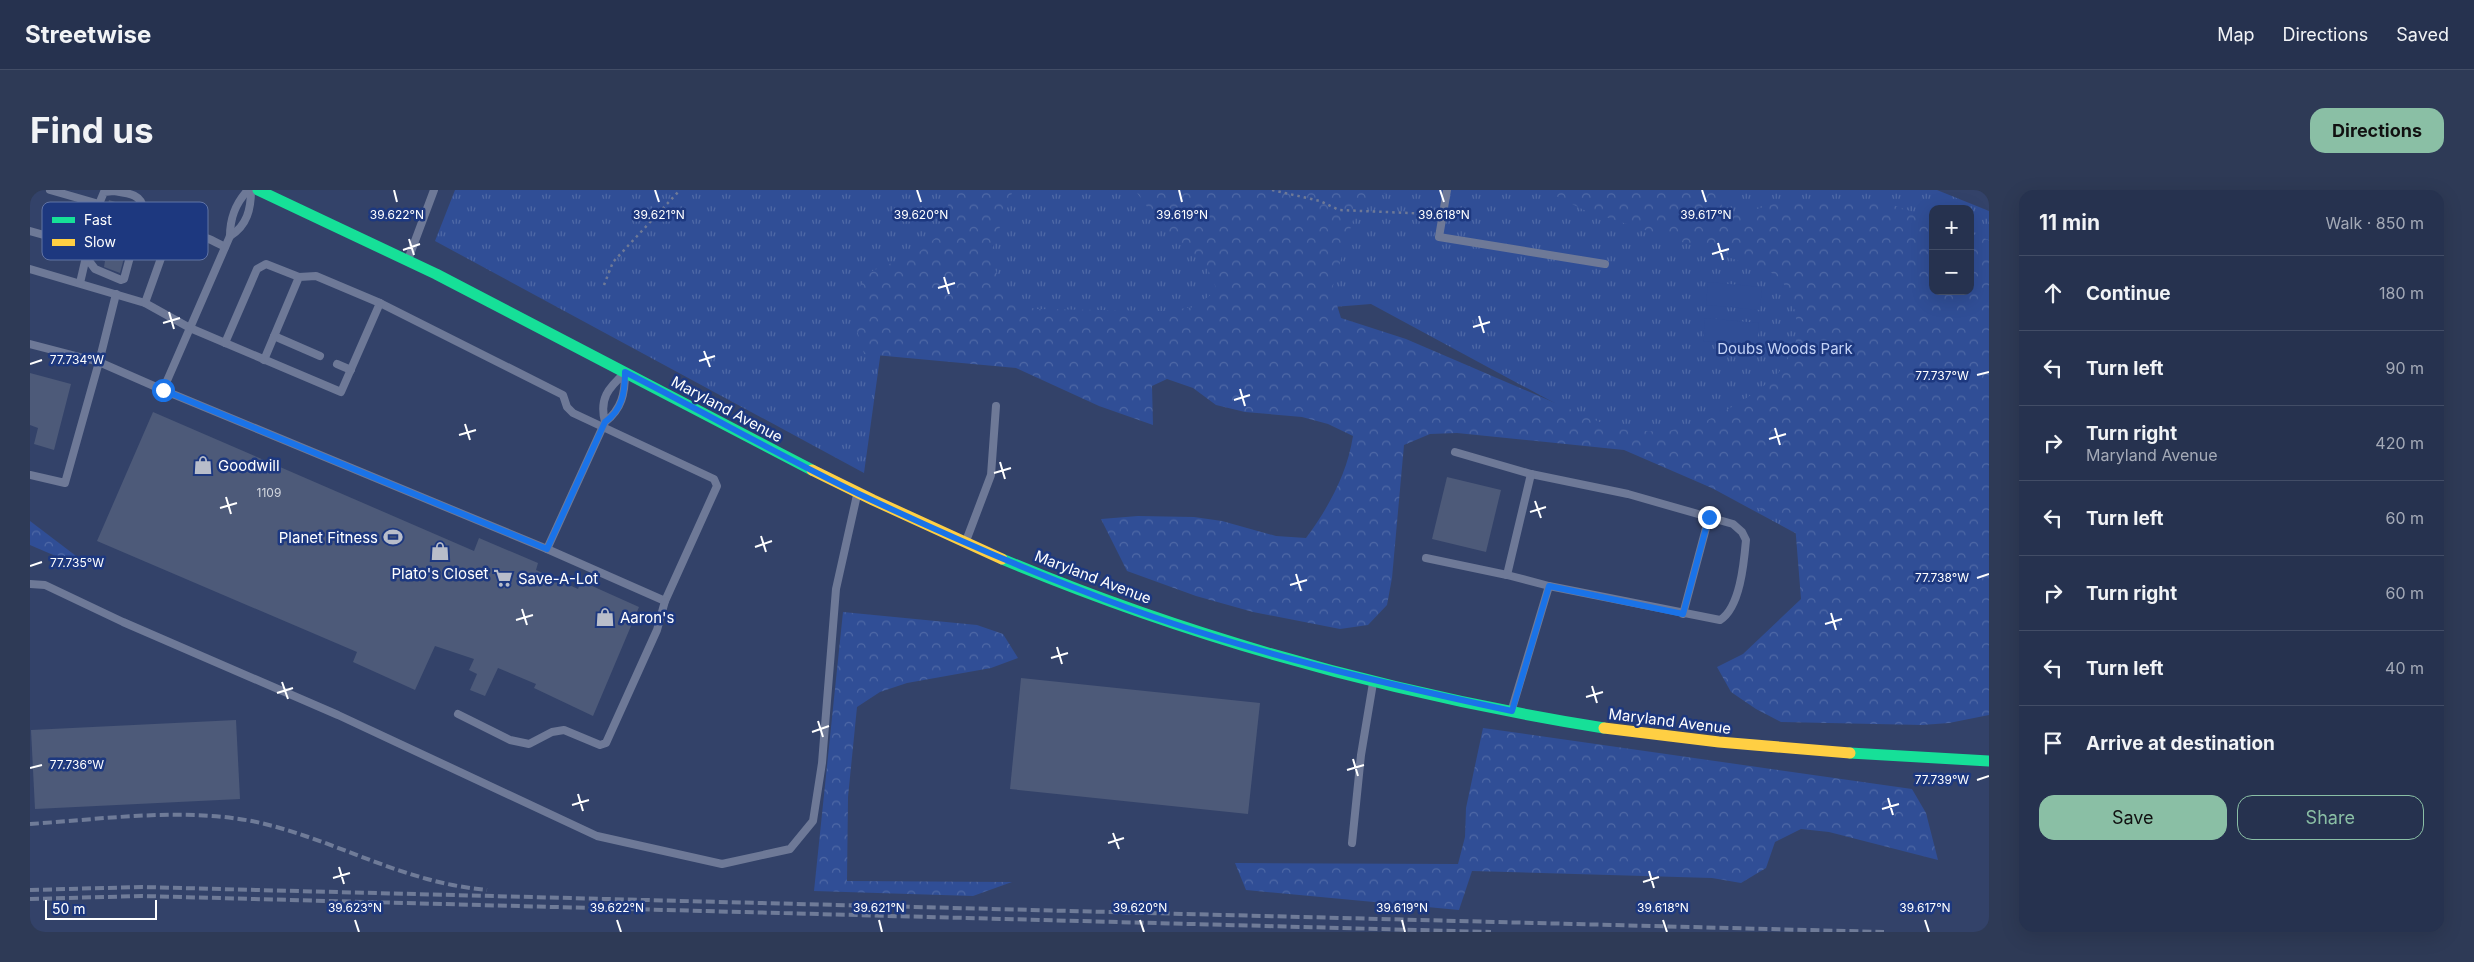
<!DOCTYPE html>
<meta charset="utf-8">
<style>
:root{--surface:#26324f;--page:#2e3a56;--text:#f1f3f6;--muted:#a4aab7;--line:#424d66;--accent:#8abfa5}
body{margin:0;font-family:Inter,sans-serif;background:var(--page);color:var(--text)}
.controls{position:absolute;right:15px;top:15px;display:grid;overflow:hidden;border-radius:10px;box-shadow:0 5px 20px #0002}
.controls button{width:45px;height:45px;display:grid;place-items:center;padding:0;border:0;border-bottom:1px solid var(--line);background:var(--surface);color:var(--text);font:25px sans-serif}
.scale{position:absolute;left:15px;bottom:12px;width:112px;box-sizing:border-box;padding-left:5px;border:2px solid #fff;border-top:0;font-size:14px;line-height:18px;white-space:nowrap;color:#fff;-webkit-text-stroke:4px #1d387f;paint-order:stroke}
.stop{position:absolute;width:15px;height:15px;margin:-11px;border:4px solid #1a73e8;border-radius:50%;background:#fff}
.stop.end{background:#1a73e8;border-color:#fff;box-shadow:0 1px 5px #0008}
.list{margin:0;padding:0;list-style:none}
h2{display:flex;justify-content:space-between;align-items:center;height:65px;margin:0;padding:0 20px;font-size:21px}
h2 small{font-size:16px;font-weight:400;color:var(--muted)}
.list li{display:grid;grid-template-columns:32px 1fr auto;gap:15px;align-items:center;box-sizing:border-box;height:75px;padding:0 20px;border-top:1px solid var(--line)}
.list b{display:block;font-size:19px;white-space:nowrap}
.list p{margin:0;font-size:16px;white-space:nowrap;color:var(--muted)}
.list em{font-size:16px;font-style:normal;color:var(--muted)}
.actions{display:flex;gap:10px;padding:15px 20px}
.actions a{flex:1;padding:11px 0;border:1px solid var(--accent);border-radius:15px;text-align:center;font-size:18px;color:var(--accent)}
.actions .main{background:var(--accent);color:#111}
.icon{flex:none;width:28px;height:28px;fill:none;stroke:currentColor;stroke-width:2;stroke-linecap:round;stroke-linejoin:round}
.map{position:relative;flex:none;width:1959px;height:742px;overflow:hidden;border-radius:15px}
header{display:flex;align-items:center;gap:30px;box-sizing:border-box;height:70px;padding:0 25px;background:var(--surface);border-bottom:1px solid var(--line)}
header strong{font-size:24px}
nav{display:flex;gap:28px;margin-inline-start:auto;font-size:18px}
.intro{display:flex;align-items:center;justify-content:space-between;box-sizing:border-box;height:120px;padding:0 30px}
h1{margin:0;font-size:35px}
.button{padding:12px 22px;border-radius:15px;background:var(--accent);color:#111;font-size:18px;font-weight:700}
main{display:flex;gap:30px;padding:0 30px}
aside{flex:1;background:var(--surface);border-radius:15px;box-shadow:0 5px 20px #0002}
.map>svg:first-child{display:block}
.grass{fill:url(#grass-tufts);fill-rule:evenodd}
.forest{fill:url(#forest-crowns)}
.pitch{fill:#304e96}
.building{fill:#4d5a79}
.lines{fill:none;stroke-linecap:round;stroke-linejoin:round}
.path{stroke:#6e7997;stroke-width:2.5;stroke-dasharray:2.5 4;stroke-linecap:butt}
.lane{stroke:#6e7997;stroke-width:8}
.fast{stroke:#16e098;stroke-width:11}
.slow{stroke:#ffcf43;stroke-width:11}
.rail{stroke:#6f7b98;stroke-width:4;stroke-dasharray:9 4;stroke-linecap:butt}
.route{stroke:#1a73e8;stroke-width:6}
.ticks{fill:none;stroke:#fff;stroke-width:2}
.labels{text-anchor:middle;dominant-baseline:central;stroke-width:5;stroke-linejoin:round;paint-order:stroke}
.number-label{font-size:12px;fill:#d2d6de}
.park-label{font-size:15px;fill:#c4d3f7;stroke:#1d387f}
.street-label{font-size:15px;fill:#fff;stroke:#1d387f}
.poi-label{font-size:15px;fill:#fff;stroke:#1d387f;text-anchor:start}
.key{fill:#1d387f;stroke:#6174a5;stroke-width:1}
.key-label{font-size:14px;fill:#fff}
.ticks-label{font-size:12px;text-anchor:middle;fill:#fff;stroke:#1d387f;stroke-width:5;stroke-linejoin:round;paint-order:stroke}
</style>
<header>
<strong>Streetwise</strong>
<nav><a>Map</a><a>Directions</a><a>Saved</a></nav>
</header>
<div class="intro"><h1>Find us</h1><a class="button">Directions</a></div>
<main>
<div class="map">
<svg width="1959" height="742" viewBox="0 0 1959 742">
<defs>
<pattern id="grass-tufts" width="24" height="20" patternUnits="userSpaceOnUse" patternTransform="scale(1.25)"><rect width="24" height="20" fill="#304e96"/><path d="M3 7l-1-3M5 7V3M7 7l1-3M15 17l-1-3M17 17v-4M19 17l1-3" fill="none" stroke="#4f69a6"/></pattern>
<pattern id="forest-crowns" width="20" height="18" patternUnits="userSpaceOnUse" patternTransform="scale(1.25)"><rect width="20" height="18" fill="#304e96"/><path d="M2 6a3 3 0 1 1 6 0M12 15a3 3 0 1 1 6 0" fill="none" stroke="#4f69a6"/></pattern>
</defs>
<rect width="100%" height="100%" fill="#334269"/>
<path class="grass" d="M425,0H1907L1959,21V364L1893,412L1341,114L852,153L834,283L405,51ZM1903,19H1940V101H1903Z"/>
<g class="forest">
<path d="M922,0H983L959,68C970,89 982,112 1005,119L1134,121L1165,117L1187,100L1176,75L1133,39L1105,0H1359L1356,3L1329,10L1302,99L1311,128L1376,149L1586,239L1634,242L1674,232L1711,212L1745,188L1761,164L1766,151V124L1757,98L1748,87L1737,80L1554,20L1514,0H1691L1693,29L1747,13L1846,9L1903,29V101H1940V43L1959,50V525L1919,533L1892,535L1751,532L1726,519L1701,502L1687,477L1713,464L1771,409L1765,334L1594,260L1427,243L1400,244L1374,255L1362,388L1357,415L1338,435L1310,439L1223,422L1166,406L1097,381L1071,329L1108,326L1164,327L1192,331L1246,346L1276,348C1299,317 1317,284 1323,246L1298,234L1272,227L1215,222L1186,215L1163,198L1137,189L1122,196L1123,235L1069,216L986,178L834,164L826,137L825,108L837,83L889,62L911,43Z"/>
<path d="M0,331L54,372L51,377L0,355Z"/>
<path d="M813,422L947,435L973,444L988,468L961,478L877,493L850,502L827,517L818,607L817,691L982,692L943,706L784,701Z"/>
<path d="M1453,538L1882,599L1896,623L1908,670L1799,642L1771,639L1745,652L1736,678L1711,693L1682,688L1442,681L1429,720L1216,700L1205,673L1428,674L1435,647L1436,618Z"/>
</g>
<g class="pitch">
<path d="M1678,92L1732,97L1730,120L1676,115Z"/>
<path d="M1675,128L1729,133L1727,156L1673,151Z"/>
</g>
<g class="building">
<path d="M79,10L107,19L90,83L74,77L75,71L63,67Z"/>
<path d="M0,183L41,194L24,260L4,254L8,238L0,235Z"/>
<path d="M123,222L444,361L449,348L508,373L506,380L548,399L551,391L609,417L563,526L504,498L506,494L468,478L455,506L440,500L447,484L439,480L444,469L405,456L385,500L323,472L327,462L67,351Z"/>
<path d="M1417,287L1471,300L1456,362L1402,349Z"/>
<path d="M991,488L1230,513L1218,624L980,599Z"/>
<path d="M206,530L210,609L5,619L1,540Z"/>
</g>
<g class="lines">
<g class="path">
<path d="M1242,0L1290,11L1309,20L1402,24"/>
<path d="M574,95L583,72L650,0"/>
</g>
<g class="lane">
<path d="M20,0L69,14"/>
<path d="M1417,0L1409,47L1575,74"/>
<path d="M84,1C97,3 112,4 113,19L94,89L91,90L65,79L56,67L69,14L74,2Z"/>
<path d="M0,41L57,57"/>
<path d="M200,46C217,36 221,19 221,0"/>
<path d="M379,67L404,0"/>
<path d="M0,79L115,113L135,57C166,43 165,41 195,57"/>
<path d="M50,93L56,67"/>
<path d="M86,104L69,172L133,200L200,46C200,28 205,14 218,0"/>
<path d="M115,113L160,138L311,202L350,113"/>
<path d="M244,146L290,166"/>
<path d="M195,153L227,79L236,74L269,87"/>
<path d="M0,154L69,172L35,293L0,285"/>
<path d="M234,170L269,87L286,86L350,113L533,205L537,217L543,223L684,289L687,296L635,411L517,359"/>
<path d="M307,174L321,180"/>
<path d="M133,200L517,359L575,232C592,219 595,203 595,183C578,198 569,209 575,232"/>
<path d="M1425,262L1501,284L1598,304L1703,334L1712,342L1716,350C1714,373 1710,418 1690,430L1519,396L1482,519"/>
<path d="M1501,284L1477,385L1519,396"/>
<path d="M936,351L961,285L966,216"/>
<path d="M1396,368L1477,385"/>
<path d="M0,394L15,395L93,432L308,525L567,646L692,674L760,659L783,631L792,573L806,399L827,305"/>
<path d="M1653,424L1679,327"/>
<path d="M428,524L480,550L499,554L522,542L534,540L570,555L576,553L627,440L635,411"/>
<path d="M1322,653L1331,565L1343,493"/>
</g>
<g class="fast">
<path d="M228,0L406,84L782,280"/>
<path d="M972,369C1165,450 1368,505 1574,538"/>
<path d="M1820,563L1959,571"/>
</g>
<g class="slow">
<path d="M782,280L843,310L972,369"/>
<path d="M1574,538L1689,552L1820,563"/>
</g>
<g class="rail">
<path d="M0,634C75,629 162,616 235,634C292,648 344,675 401,690C419,695 438,698 457,700"/>
<path d="M0,700L112,697L1854,742"/>
<path d="M0,709L112,706L1461,742"/>
</g>
</g>
<g class="lines">
<path class="route" d="M133,200L517,359L575,232C592,220 595,203 595,182C674,222 750,266 829,304C903,339 977,372 1053,401C1192,456 1337,490 1482,521L1519,396L1653,424L1679,327"/>
</g>
<path class="ticks" d="M364,0L367,12M625,0L629,12M887,0L891,12M1149,0L1152,12M1410,0L1414,12M1672,0L1676,12M379,49L384,65M1688,53L1693,70M373,60L390,54M1682,64L1699,59M914,87L919,104M908,98L925,93M139,122L144,139M1449,126L1454,143M133,133L150,128M1443,137L1460,132M674,161L680,177M669,171L685,166M0,174L12,170M1947,185L1959,182M1210,199L1215,216M1204,210L1220,205M435,234L440,250M1745,238L1750,255M429,245L446,240M1739,249L1756,244M970,272L975,289M964,283L981,278M196,307L201,324M1505,311L1511,328M190,318L207,313M1500,322L1516,317M731,346L736,362M725,357L742,351M0,376L12,372M1266,384L1271,401M1947,388L1959,384M1260,395L1277,390M492,419L497,435M1801,423L1806,440M486,430L503,425M1795,434L1812,429M1027,457L1032,474M1021,468L1038,463M252,492L258,509M1562,496L1567,513M247,503L263,498M1556,507L1573,502M788,531L793,547M782,542L799,536M1323,569L1328,586M0,578L12,575M1317,580L1334,575M1947,590L1959,586M548,604L553,621M1858,608L1863,625M542,615L559,610M1852,619L1869,614M1083,643L1089,659M1078,653L1094,648M309,677L314,694M1619,681L1624,698M303,688L320,683M1613,692L1629,687M325,730L329,742M587,730L591,742M849,730L852,742M1110,730L1114,742M1372,730L1375,742M1633,730L1637,742M1895,730L1899,742"/>
<defs>
<g id="shop-bare" transform="scale(1.5)"><path d="M-5-2.5h2.3a2.7 3.5 0 0 1 5.4 0H5L5.5 6h-11ZM-1.5-2.5h3a1.5 2.3 0 0 0-3 0Z" fill="#b8bdca" stroke="#1d387f" stroke-width="2.5" paint-order="stroke"/></g>
<g id="stadium-bare" transform="scale(1.5)"><path d="M0-5a6.5 5 0 1 0 0 10a6.5 5 0 1 0 0-10ZM-3.5-1.8h7v3.6h-7Z" fill="#b8bdca" stroke="#1d387f" stroke-width="2.5" paint-order="stroke"/></g>
<g id="supermarket-bare" transform="scale(1.5)"><path d="M-6-5.5h2.5l.6 2H6L4.5 2H-2.5L-4.4-4H-6ZM-1.5 3.2a1.3 1.3 0 1 0 .1 0ZM3 3.2a1.3 1.3 0 1 0 .1 0Z" fill="#b8bdca" stroke="#1d387f" stroke-width="2.5" paint-order="stroke"/></g>
</defs>
<g fill-rule="evenodd">
<use href="#shop-bare" x="173" y="275"/>
<use href="#stadium-bare" x="363" y="347"/>
<use href="#shop-bare" x="410" y="361"/>
<use href="#supermarket-bare" x="473" y="388"/>
<use href="#shop-bare" x="575" y="427"/>
</g>
<g class="labels">
<g class="number-label">
<text x="239" y="302">1109</text>
</g>
<g class="park-label">
<text x="1755" y="158">Doubs Woods Park</text>
</g>
<g class="street-label">
<text transform="translate(697 219) rotate(28)">Maryland Avenue</text>
<text transform="translate(1063 387) rotate(21)">Maryland Avenue</text>
<text transform="translate(1640 531) rotate(7)">Maryland Avenue</text>
</g>
<g class="poi-label">
<text x="188" y="275">Goodwill</text>
<text x="348" y="347" text-anchor="end">Planet Fitness</text>
<text x="410" y="383" text-anchor="middle">Plato's Closet</text>
<text x="488" y="388">Save-A-Lot</text>
<text x="590" y="427">Aaron's</text>
</g>
</g>
<rect x="12" y="12" width="166" height="58" rx="8" class="key"/>
<rect x="22" y="27" width="23" height="6" fill="#16e098"/>
<rect x="22" y="49" width="23" height="7" fill="#ffcf43"/>
<g class="key-label">
<text x="54" y="35">Fast</text>
<text x="54" y="57">Slow</text>
</g>
<g class="ticks-label">
<text x="367" y="29">39.622°N</text>
<text x="629" y="29">39.621°N</text>
<text x="891" y="29">39.620°N</text>
<text x="1152" y="29">39.619°N</text>
<text x="1414" y="29">39.618°N</text>
<text x="1676" y="29">39.617°N</text>
<text x="47" y="174">77.734°W</text>
<text x="1912" y="190">77.737°W</text>
<text x="47" y="377">77.735°W</text>
<text x="1912" y="392">77.738°W</text>
<text x="47" y="579">77.736°W</text>
<text x="1912" y="594">77.739°W</text>
<text x="325" y="722">39.623°N</text>
<text x="587" y="722">39.622°N</text>
<text x="849" y="722">39.621°N</text>
<text x="1110" y="722">39.620°N</text>
<text x="1372" y="722">39.619°N</text>
<text x="1633" y="722">39.618°N</text>
<text x="1895" y="722">39.617°N</text>
</g>
</svg>
<div class="controls">
<button>+</button>
<button>−</button>
</div>
<div class="scale">50 m</div>
<div class="stop" style="left:133px;top:200px"></div>
<div class="stop end" style="left:1679px;top:327px"></div>
</div>
<aside>
<h2>11 min<small>Walk · 850 m</small></h2>
<ul class="list">
<li><svg class="icon" aria-label="ahead" viewBox="0 0 24 24"><path d="M12 20V5M6 11l6-6 6 6"/></svg><div><b>Continue</b></div><em>180 m</em></li>
<li><svg class="icon" aria-label="left" viewBox="0 0 24 24"><path d="M17 20v-9H6M10 6l-5 5 5 5"/></svg><div><b>Turn left</b></div><em>90 m</em></li>
<li><svg class="icon" aria-label="right" viewBox="0 0 24 24"><path d="M7 20v-9h11M14 6l5 5-5 5"/></svg><div><b>Turn right</b><p>Maryland Avenue</p></div><em>420 m</em></li>
<li><svg class="icon" aria-label="left" viewBox="0 0 24 24"><path d="M17 20v-9H6M10 6l-5 5 5 5"/></svg><div><b>Turn left</b></div><em>60 m</em></li>
<li><svg class="icon" aria-label="right" viewBox="0 0 24 24"><path d="M7 20v-9h11M14 6l5 5-5 5"/></svg><div><b>Turn right</b></div><em>60 m</em></li>
<li><svg class="icon" aria-label="left" viewBox="0 0 24 24"><path d="M17 20v-9H6M10 6l-5 5 5 5"/></svg><div><b>Turn left</b></div><em>40 m</em></li>
<li><svg class="icon" aria-label="arrive" viewBox="0 0 24 24"><path d="M6 21V4h12l-3 4 3 4H6"/></svg><div><b>Arrive at destination</b></div></li>
</ul>
<div class="actions"><a class="main">Save</a><a>Share</a></div>
</aside>
</main>
